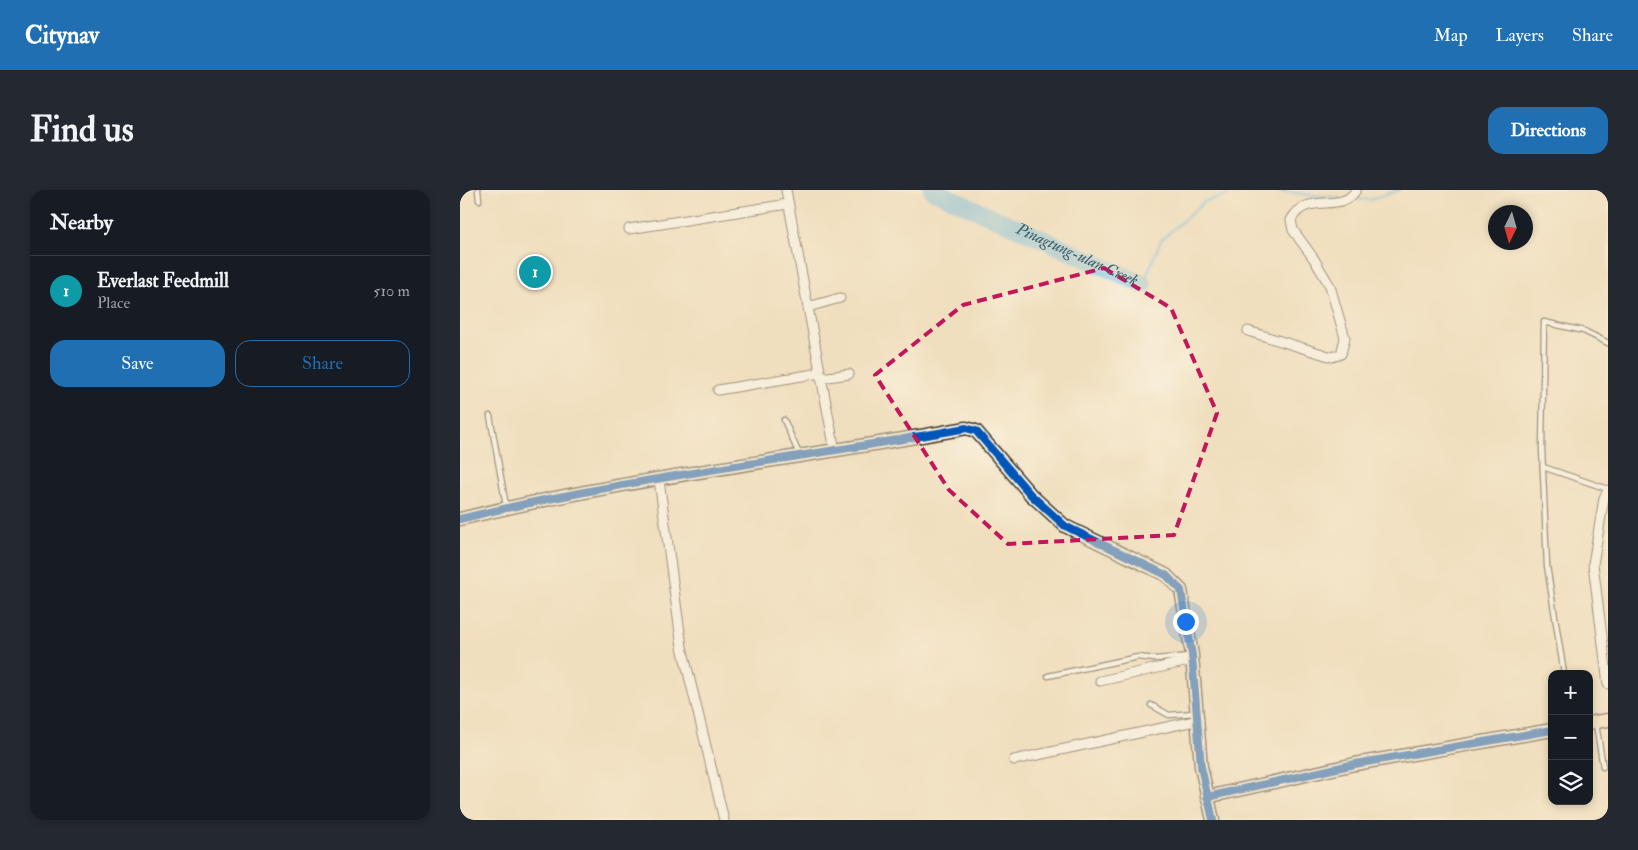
<!DOCTYPE html>
<meta charset="utf-8">
<style>
:root{--surface:#171b24;--page:#242831;--text:#f1f3f6;--muted:#9ea1a6;--line:#363941;--accent:#1f6fb2}
body{margin:0;font-family:"IM FELL Double Pica",serif;background:var(--page);color:var(--text)}
.controls{position:absolute;right:15px;bottom:15px;display:grid;overflow:hidden;border-radius:10px;box-shadow:0 2px 8px #0003}
.controls button{width:45px;height:45px;display:grid;place-items:center;padding:0;border:0;border-bottom:1px solid var(--line);background:var(--surface);color:var(--text);font:25px sans-serif}
.compass{position:absolute;left:1028px;top:15px;width:45px;height:45px;border-radius:50%;background:var(--surface);box-shadow:0 2px 8px #0003;rotate:185deg}
.you{position:absolute;left:725px;top:431px;width:18px;height:18px;margin:-12px;border:4px solid #fff;border-radius:50%;background:#1a73e8;box-shadow:0 0 0 8px #1a73e833}
.badge{display:grid;place-items:center;width:32px;height:32px;border-radius:50%;background:var(--accent);color:#fff;font-size:16px;font-weight:700}
.pin{position:absolute;translate:-50% -50%;border:2px solid #fff;box-shadow:0 1px 5px #0006}
.list{margin:0;padding:0;list-style:none}
h2{display:flex;justify-content:space-between;align-items:center;height:65px;margin:0;padding:0 20px;font-size:21px}
h2 small{font-size:16px;font-weight:400;color:var(--muted)}
.list li{display:grid;grid-template-columns:32px 1fr auto;gap:15px;align-items:center;box-sizing:border-box;height:70px;padding:0 20px;border-top:1px solid var(--line)}
.list b{display:block;font-size:19px;white-space:nowrap}
.list p{margin:0;font-size:16px;white-space:nowrap;color:var(--muted)}
.list em{font-size:16px;font-style:normal;color:var(--muted)}
.actions{display:flex;gap:10px;padding:15px 20px}
.actions a{flex:1;padding:11px 0;border:1px solid var(--accent);border-radius:15px;text-align:center;font-size:18px;color:var(--accent)}
.actions .main{background:var(--accent);color:#fff}
.icon{flex:none;width:28px;height:28px;fill:none;stroke:currentColor;stroke-width:2;stroke-linecap:round;stroke-linejoin:round}
.map{position:relative;flex:none;width:1148px;height:630px;overflow:hidden;border-radius:15px}
header{display:flex;align-items:center;gap:30px;box-sizing:border-box;height:70px;padding:0 25px;background:var(--accent);color:#fff}
header strong{font-size:24px}
nav{display:flex;gap:28px;margin-inline-start:auto;font-size:18px}
.intro{display:flex;align-items:center;justify-content:space-between;box-sizing:border-box;height:120px;padding:0 30px}
h1{margin:0;font-size:35px}
.button{padding:12px 22px;border-radius:15px;background:var(--accent);color:#fff;font-size:18px;font-weight:700}
main{display:flex;gap:30px;padding:0 30px}
aside{flex:1;background:var(--surface);border-radius:15px;box-shadow:0 2px 8px #0003}
.map>svg:first-child{display:block}
.lines{fill:none;stroke-linecap:round;stroke-linejoin:round}
.stream{stroke:#69bce5;stroke-width:3}
.river{stroke:#69bce5;stroke-width:18}
.lane-casing{stroke:#3c3934;stroke-width:7}
.street-casing{stroke:#3c3934;stroke-width:11}
.secondary-casing{stroke:#3c3934;stroke-width:15}
.lane{stroke:#fff;stroke-width:4.5}
.street{stroke:#fff;stroke-width:9}
.secondary{stroke:#fbe6c4;stroke-width:12}
.cycleway-casing{stroke:#fcf5e5;stroke-width:11}
.cycleway{stroke:#0057b8;stroke-width:8}
.marked{fill:none;stroke:#c2185b;stroke-width:4;stroke-dasharray:10 6;stroke-linejoin:round}
.labels{text-anchor:middle;dominant-baseline:central;stroke-width:4.5;stroke-linejoin:round;paint-order:stroke}
.water-label{font-size:16px;font-style:italic;fill:#3b5c6c;stroke:#fcf5e5}
</style>
<header>
<strong>Citynav</strong>
<nav><a>Map</a><a>Layers</a><a>Share</a></nav>
</header>
<div class="intro"><h1>Find us</h1><a class="button">Directions</a></div>
<main>
<aside>
<h2>Nearby<small></small></h2>
<ul class="list">
<li><span class="badge" style="background:#0f9aa8">1</span><div><b>Everlast Feedmill</b><p>Place</p></div><em>510 m</em></li>
</ul>
<div class="actions"><a class="main">Save</a><a>Share</a></div>
</aside>
<div class="map">
<svg width="1148" height="630" viewBox="0 0 1148 630">
<rect width="100%" height="100%" fill="#fcf5e5"/>
<filter id="ink" filterUnits="userSpaceOnUse"><feTurbulence type="fractalNoise" baseFrequency=".02" numOctaves="2"/><feDisplacementMap in="SourceGraphic" scale="10" xChannelSelector="R" yChannelSelector="G"/><feConvolveMatrix kernelMatrix="1 2 1 2 8 2 1 2 1" color-interpolation-filters="sRGB"/></filter>
<filter id="wash" filterUnits="userSpaceOnUse"><feTurbulence type="fractalNoise" baseFrequency=".0096" numOctaves="4" result="noise"/><feDisplacementMap in="SourceGraphic" scale="20" xChannelSelector="R" yChannelSelector="G"/><feGaussianBlur stdDeviation="1.12" result="paint"/><feColorMatrix in="noise" values="0 0 0 0 0 0 0 0 0 0 0 0 0 0 0 0 0 1.4 0 .05"/><feComposite in="paint" operator="in"/></filter>
<g filter="url(#wash)">
<rect width="100%" height="100%" fill="#f0dfbe"/>
<g class="lines">
<g class="stream">
<path d="M806,0L880,8"/>
<path d="M891,9L910,10L939,0"/>
<path d="M683,94L701,50L744,12L782,0"/>
</g>
<path class="river" id="s1" d="M472,0L683,94"/>
</g>
</g>
<g filter="url(#ink)">
<g class="lines">
<g class="lane-casing">
<g id="lane">
<path d="M18,0L19,10"/>
<path d="M30,226L46,316"/>
<path d="M324,230L339,264"/>
<path d="M1083,277L1148,299"/>
<path d="M1104,484L1087,376L1082,259L1084,132L1124,141L1148,153"/>
<path d="M588,486L678,467L695,469L731,466"/>
<path d="M691,515L709,525L734,523"/>
<path d="M1136,534L1143,577"/>
</g>
</g>
<g class="street-casing">
<g id="street">
<path d="M326,0L375,261"/>
<path d="M169,39L328,14"/>
<path d="M348,117L380,108"/>
<path d="M788,141L872,167L881,164L885,148L870,96L854,69L833,40L831,30C847,0 881,25 896,0"/>
<path d="M361,188L389,184"/>
<path d="M258,200L360,183"/>
<path d="M199,290L222,457L264,630"/>
<path d="M1148,300L1144,308L1133,374L1148,494"/>
<path d="M640,491L733,470"/>
<path d="M554,570L739,530"/>
</g>
</g>
<g class="secondary-casing">
<g id="secondary">
<path d="M0,329C166,288 338,269 506,238L516,241L571,305L605,336L706,385L721,400L732,465L741,577L753,630"/>
<path d="M1129,533L1148,530"/>
<path d="M747,607L895,574L1092,540"/>
</g>
</g>
<use href="#lane" class="lane"/>
<use href="#street" class="street"/>
<use href="#secondary" class="secondary"/>
<g class="cycleway-casing">
<g id="cycleway">
<path d="M0,329C166,288 338,269 506,238L516,241L571,305L605,336L706,385L721,400L732,465L741,577L753,630"/>
<path d="M747,607L895,574L1092,540"/>
</g>
</g>
<use href="#cycleway" class="cycleway"/>
</g>
</g>
<path d="M0 0H1148V630H0ZM644,78L711,118L757,223L714,345L548,354L489,300L415,185L503,115Z" fill="#f0dfbe" fill-opacity=".55" fill-rule="evenodd"/>
<path class="marked" d="M644,78L711,118L757,223L714,345L548,354L489,300L415,185L503,115Z"/>
<g class="labels">
<g class="water-label">
<text stroke="none"><textPath href="#s1" startOffset="159">Pinagtung-ulan Creek</textPath></text>
</g>
</g>
</svg>
<div class="controls">
<button>+</button>
<button>−</button>
<button><svg class="icon" aria-label="layers" viewBox="0 0 24 24"><path d="M12 4l9 5-9 5-9-5zM3 14l9 5 9-5"/></svg></button>
</div>
<svg class="compass" viewBox="-18 -18 36 36"><path d="M0-13l5 13h-10z" fill="#e53935"/><path d="M0 13l5-13h-10z" fill="#9ea1a6"/></svg>
<div class="you"></div>
<div class="pin badge" style="left:75px;top:82px;background:#0f9aa8">1</div>
</div>
</main>
